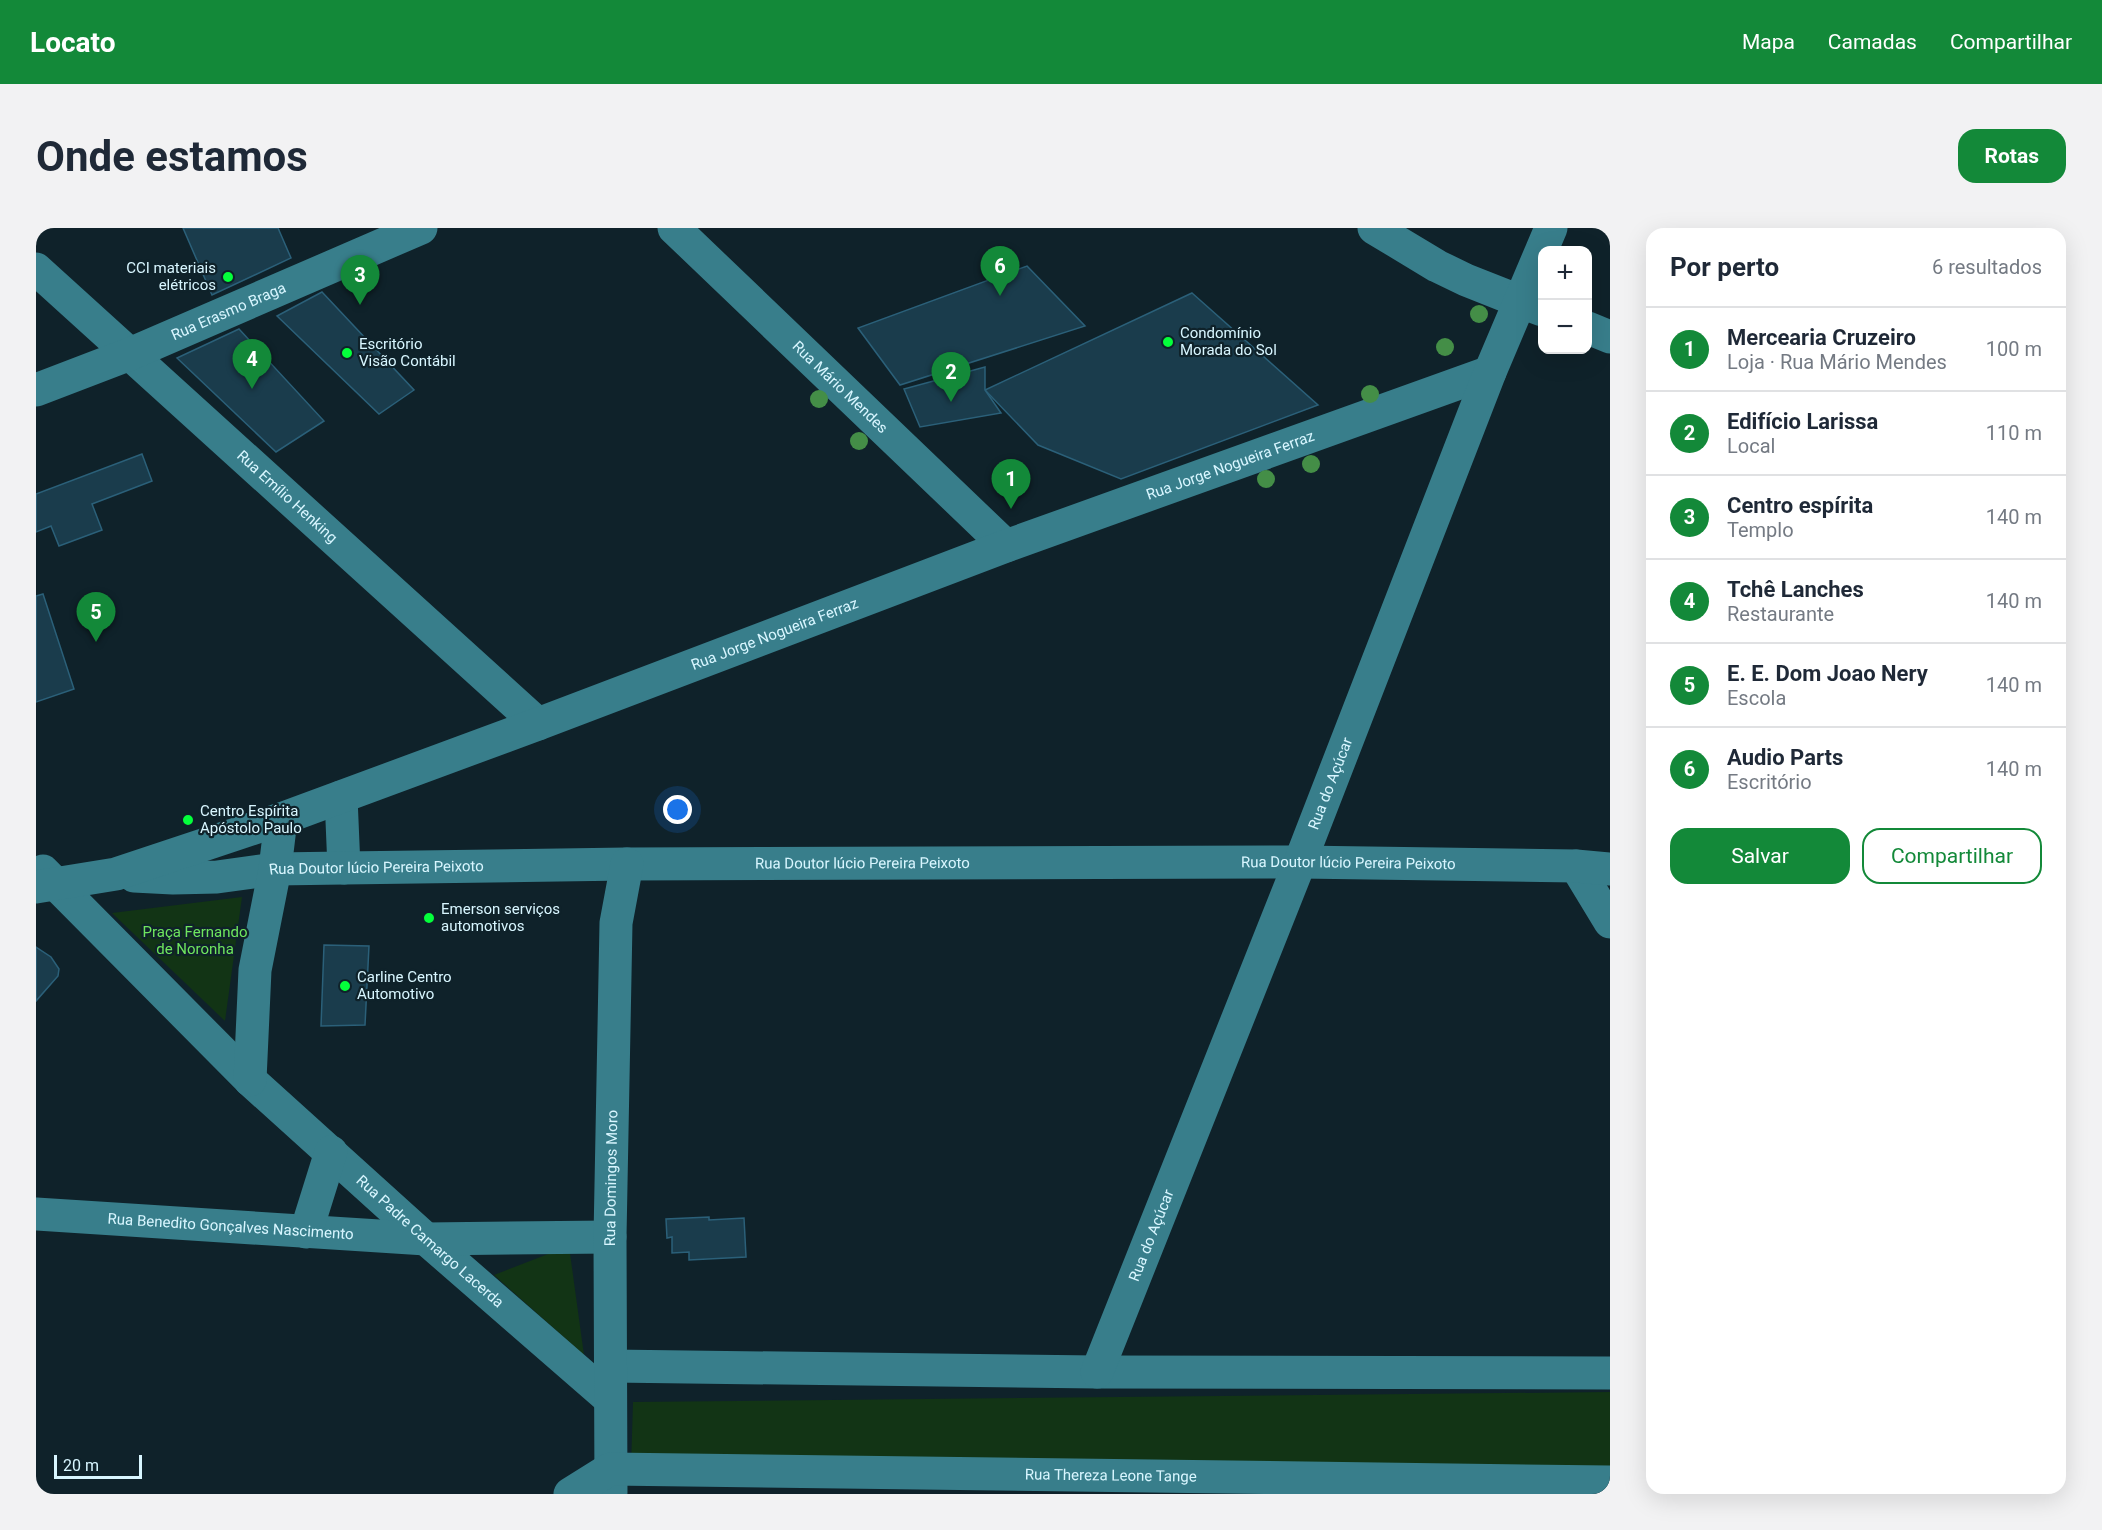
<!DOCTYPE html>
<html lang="pt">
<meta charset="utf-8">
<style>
:root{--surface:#fff;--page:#f2f2f3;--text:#1f2937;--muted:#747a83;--line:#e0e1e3;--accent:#138939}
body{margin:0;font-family:Roboto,sans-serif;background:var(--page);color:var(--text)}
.controls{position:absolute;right:18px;top:18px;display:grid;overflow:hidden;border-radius:12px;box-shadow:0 6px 24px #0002}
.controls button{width:54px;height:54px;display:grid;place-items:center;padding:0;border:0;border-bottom:2px solid var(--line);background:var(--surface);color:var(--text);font:30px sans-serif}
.scale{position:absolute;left:18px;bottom:15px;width:88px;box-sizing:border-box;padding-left:6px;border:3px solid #d8f6ff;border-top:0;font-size:16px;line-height:21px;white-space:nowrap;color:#d8f6ff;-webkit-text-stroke:4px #0f222a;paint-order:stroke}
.you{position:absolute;left:642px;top:582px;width:21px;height:21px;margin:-15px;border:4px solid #fff;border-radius:50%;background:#1a73e8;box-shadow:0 0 0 9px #1a73e833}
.badge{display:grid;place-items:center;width:39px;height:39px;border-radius:50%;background:var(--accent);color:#fff;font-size:20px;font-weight:700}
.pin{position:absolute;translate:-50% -50px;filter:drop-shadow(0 2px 3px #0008)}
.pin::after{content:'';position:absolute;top:32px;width:21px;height:18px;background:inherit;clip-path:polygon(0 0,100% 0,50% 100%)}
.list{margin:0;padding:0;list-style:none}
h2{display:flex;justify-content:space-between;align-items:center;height:78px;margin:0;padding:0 24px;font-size:26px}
h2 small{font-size:20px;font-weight:400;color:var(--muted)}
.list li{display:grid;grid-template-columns:39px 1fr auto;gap:18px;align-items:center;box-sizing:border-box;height:84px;padding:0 24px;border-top:2px solid var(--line)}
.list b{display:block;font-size:22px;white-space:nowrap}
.list p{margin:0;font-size:20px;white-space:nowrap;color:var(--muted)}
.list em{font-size:20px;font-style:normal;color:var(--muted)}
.actions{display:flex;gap:12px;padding:18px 24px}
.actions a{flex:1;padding:14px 0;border:2px solid var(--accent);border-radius:18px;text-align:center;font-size:21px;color:var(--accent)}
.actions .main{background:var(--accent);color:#fff}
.map{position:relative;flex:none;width:1574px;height:1266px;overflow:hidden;border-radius:18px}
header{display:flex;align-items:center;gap:36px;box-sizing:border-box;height:84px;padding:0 30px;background:var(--accent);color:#fff}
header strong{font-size:28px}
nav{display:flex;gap:33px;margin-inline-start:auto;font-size:21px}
.intro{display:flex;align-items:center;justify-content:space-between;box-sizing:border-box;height:144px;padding:0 36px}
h1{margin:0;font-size:42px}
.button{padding:15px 27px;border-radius:18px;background:var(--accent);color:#fff;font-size:21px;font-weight:700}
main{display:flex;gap:36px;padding:0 36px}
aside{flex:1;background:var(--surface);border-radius:18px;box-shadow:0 6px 24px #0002}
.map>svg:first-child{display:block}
.green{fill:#123415}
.building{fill:#1a3c4c;stroke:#2b6079;stroke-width:1.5}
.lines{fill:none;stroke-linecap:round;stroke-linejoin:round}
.minor{stroke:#387e8b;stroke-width:33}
.tree{fill:#448e47}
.poi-dot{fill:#04ff3b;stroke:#0f222a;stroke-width:2}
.labels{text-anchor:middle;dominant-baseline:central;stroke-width:4.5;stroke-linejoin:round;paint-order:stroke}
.poi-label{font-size:15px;fill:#d8f6ff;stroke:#0f222a;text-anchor:start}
.street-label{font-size:15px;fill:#d8f6ff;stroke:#0f222a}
.park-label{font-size:15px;fill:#6fe65e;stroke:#0f222a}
</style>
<header>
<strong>Locato</strong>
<nav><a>Mapa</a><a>Camadas</a><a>Compartilhar</a></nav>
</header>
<div class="intro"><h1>Onde estamos</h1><a class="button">Rotas</a></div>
<main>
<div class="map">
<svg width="1574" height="1266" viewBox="0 0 1574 1266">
<rect width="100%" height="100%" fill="#0f222a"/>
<g class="green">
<path d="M206,669L189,793L76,685Z"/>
<path d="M533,1018L548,1127L458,1047Z"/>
<path d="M1574,1164V1241L595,1239L597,1174Z"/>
</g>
<g class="building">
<path d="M147,0H242L255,30L176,67Z"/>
<path d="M991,38L1049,98L864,157L822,100Z"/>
<path d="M286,64L378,162L343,186L241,88Z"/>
<path d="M1156,65L1282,177L1085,251L1002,217L949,162Z"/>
<path d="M203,101L288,193L240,224L141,130Z"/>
<path d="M949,139V162L965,185L884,199L868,161Z"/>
<path d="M106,226L116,253L56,276L66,302L23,318L15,298L0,304V266Z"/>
<path d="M7,366L38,461L0,474V368Z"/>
<path d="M288,717L333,718L329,797L285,798Z"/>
<path d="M0,719L15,729L23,741L22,748L0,773Z"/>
<path d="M673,989V992L708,990L710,1029L653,1032V1024L636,1025V1009L631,1010L630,991Z"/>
</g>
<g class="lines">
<g class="minor">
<path id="s1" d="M638,0L970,318"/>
<path d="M1338,0L1401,38L1430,52L1506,82"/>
<path id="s2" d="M0,41L502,496"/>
<path d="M1552,100L1574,109"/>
<path id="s3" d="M0,162L94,126L385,0"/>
<path d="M305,569L308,640"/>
<path d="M1540,638L1574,694"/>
<path id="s4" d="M7,643L214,852L390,1011L574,1171"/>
<path id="s5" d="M98,648L137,650L181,649L239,641L308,640L591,636L1264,634L1540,638L1574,641"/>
<path id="s6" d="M0,659L80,646L245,591L502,496L970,318L1454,144"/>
<path d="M214,852L219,742L239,641L245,591"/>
<path id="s7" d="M0,986L390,1011L574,1009"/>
<path d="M270,1004L295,924"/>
<path d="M575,1138L1061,1144L1574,1145"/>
<path id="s8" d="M1061,1144L1264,634L1454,144L1515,0"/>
<path id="s9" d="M575,1264L574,1009L580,695L591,636"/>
<path id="s10" d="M534,1266L574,1241L1574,1254"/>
</g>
</g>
<g class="tree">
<circle cx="1443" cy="86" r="9"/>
<circle cx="1409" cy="119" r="9"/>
<circle cx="1334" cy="166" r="9"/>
<circle cx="783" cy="171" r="9"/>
<circle cx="823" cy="213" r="9"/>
<circle cx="1275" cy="236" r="9"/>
<circle cx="1230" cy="251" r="9"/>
</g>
<g class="poi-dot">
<circle cx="192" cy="49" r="6"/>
<circle cx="1132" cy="114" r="6"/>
<circle cx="311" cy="125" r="6"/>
<circle cx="152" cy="592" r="6"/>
<circle cx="393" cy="690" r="6"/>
<circle cx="309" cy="758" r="6"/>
</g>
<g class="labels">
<g class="poi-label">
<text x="180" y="40" text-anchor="end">CCI materiais<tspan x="180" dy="17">elétricos</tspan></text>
<text x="1144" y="105">Condomínio<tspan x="1144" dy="17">Morada do Sol</tspan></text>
<text x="323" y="116">Escritório<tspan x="323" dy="17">Visão Contábil</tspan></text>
<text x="164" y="583">Centro Espírita<tspan x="164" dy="17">Apóstolo Paulo</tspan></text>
<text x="405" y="681">Emerson serviços<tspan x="405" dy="17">automotivos</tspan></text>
<text x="321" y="749">Carline Centro<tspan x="321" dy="17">Automotivo</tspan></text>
</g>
<g class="street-label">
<text stroke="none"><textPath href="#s3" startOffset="208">Rua Erasmo Braga</textPath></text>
<text stroke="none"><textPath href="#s1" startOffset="230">Rua Mário Mendes</textPath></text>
<text stroke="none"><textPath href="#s6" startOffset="1268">Rua Jorge Nogueira Ferraz</textPath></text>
<text stroke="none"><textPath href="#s2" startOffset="339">Rua Emílio Henking</textPath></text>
<text stroke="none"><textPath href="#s6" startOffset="782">Rua Jorge Nogueira Ferraz</textPath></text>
<text stroke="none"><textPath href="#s8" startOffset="633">Rua do Açúcar</textPath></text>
<text stroke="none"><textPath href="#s5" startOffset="729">Rua Doutor lúcio Pereira Peixoto</textPath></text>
<text stroke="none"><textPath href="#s5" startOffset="1215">Rua Doutor lúcio Pereira Peixoto</textPath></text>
<text stroke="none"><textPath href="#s5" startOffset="243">Rua Doutor lúcio Pereira Peixoto</textPath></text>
<text stroke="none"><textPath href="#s9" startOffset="314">Rua Domingos Moro</textPath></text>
<text stroke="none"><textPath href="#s7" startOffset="195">Rua Benedito Gonçalves Nascimento</textPath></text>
<text stroke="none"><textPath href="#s8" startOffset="147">Rua do Açúcar</textPath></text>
<text stroke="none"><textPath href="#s4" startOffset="536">Rua Padre Camargo Lacerda</textPath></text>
<text stroke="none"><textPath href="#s10" startOffset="548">Rua Thereza Leone Tange</textPath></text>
</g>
<g class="park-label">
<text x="159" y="704">Praça Fernando<tspan x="159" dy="17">de Noronha</tspan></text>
</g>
</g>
</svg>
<div class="controls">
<button>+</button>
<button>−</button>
</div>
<div class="scale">20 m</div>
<div class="you"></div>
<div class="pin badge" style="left:975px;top:281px">1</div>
<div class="pin badge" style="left:915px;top:174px">2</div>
<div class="pin badge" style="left:324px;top:77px">3</div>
<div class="pin badge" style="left:216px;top:161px">4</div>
<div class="pin badge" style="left:60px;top:414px">5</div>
<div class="pin badge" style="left:964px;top:68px">6</div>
</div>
<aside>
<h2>Por perto<small>6 resultados</small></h2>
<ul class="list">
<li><span class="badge">1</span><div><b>Mercearia Cruzeiro</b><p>Loja · Rua Mário Mendes</p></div><em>100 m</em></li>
<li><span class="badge">2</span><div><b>Edifício Larissa</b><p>Local</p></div><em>110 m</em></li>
<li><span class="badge">3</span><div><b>Centro espírita</b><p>Templo</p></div><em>140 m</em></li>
<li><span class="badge">4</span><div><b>Tchê Lanches</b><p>Restaurante</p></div><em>140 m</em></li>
<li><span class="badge">5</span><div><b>E. E. Dom Joao Nery</b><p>Escola</p></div><em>140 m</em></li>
<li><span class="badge">6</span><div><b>Audio Parts</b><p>Escritório</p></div><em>140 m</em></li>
</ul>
<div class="actions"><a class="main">Salvar</a><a>Compartilhar</a></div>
</aside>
</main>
